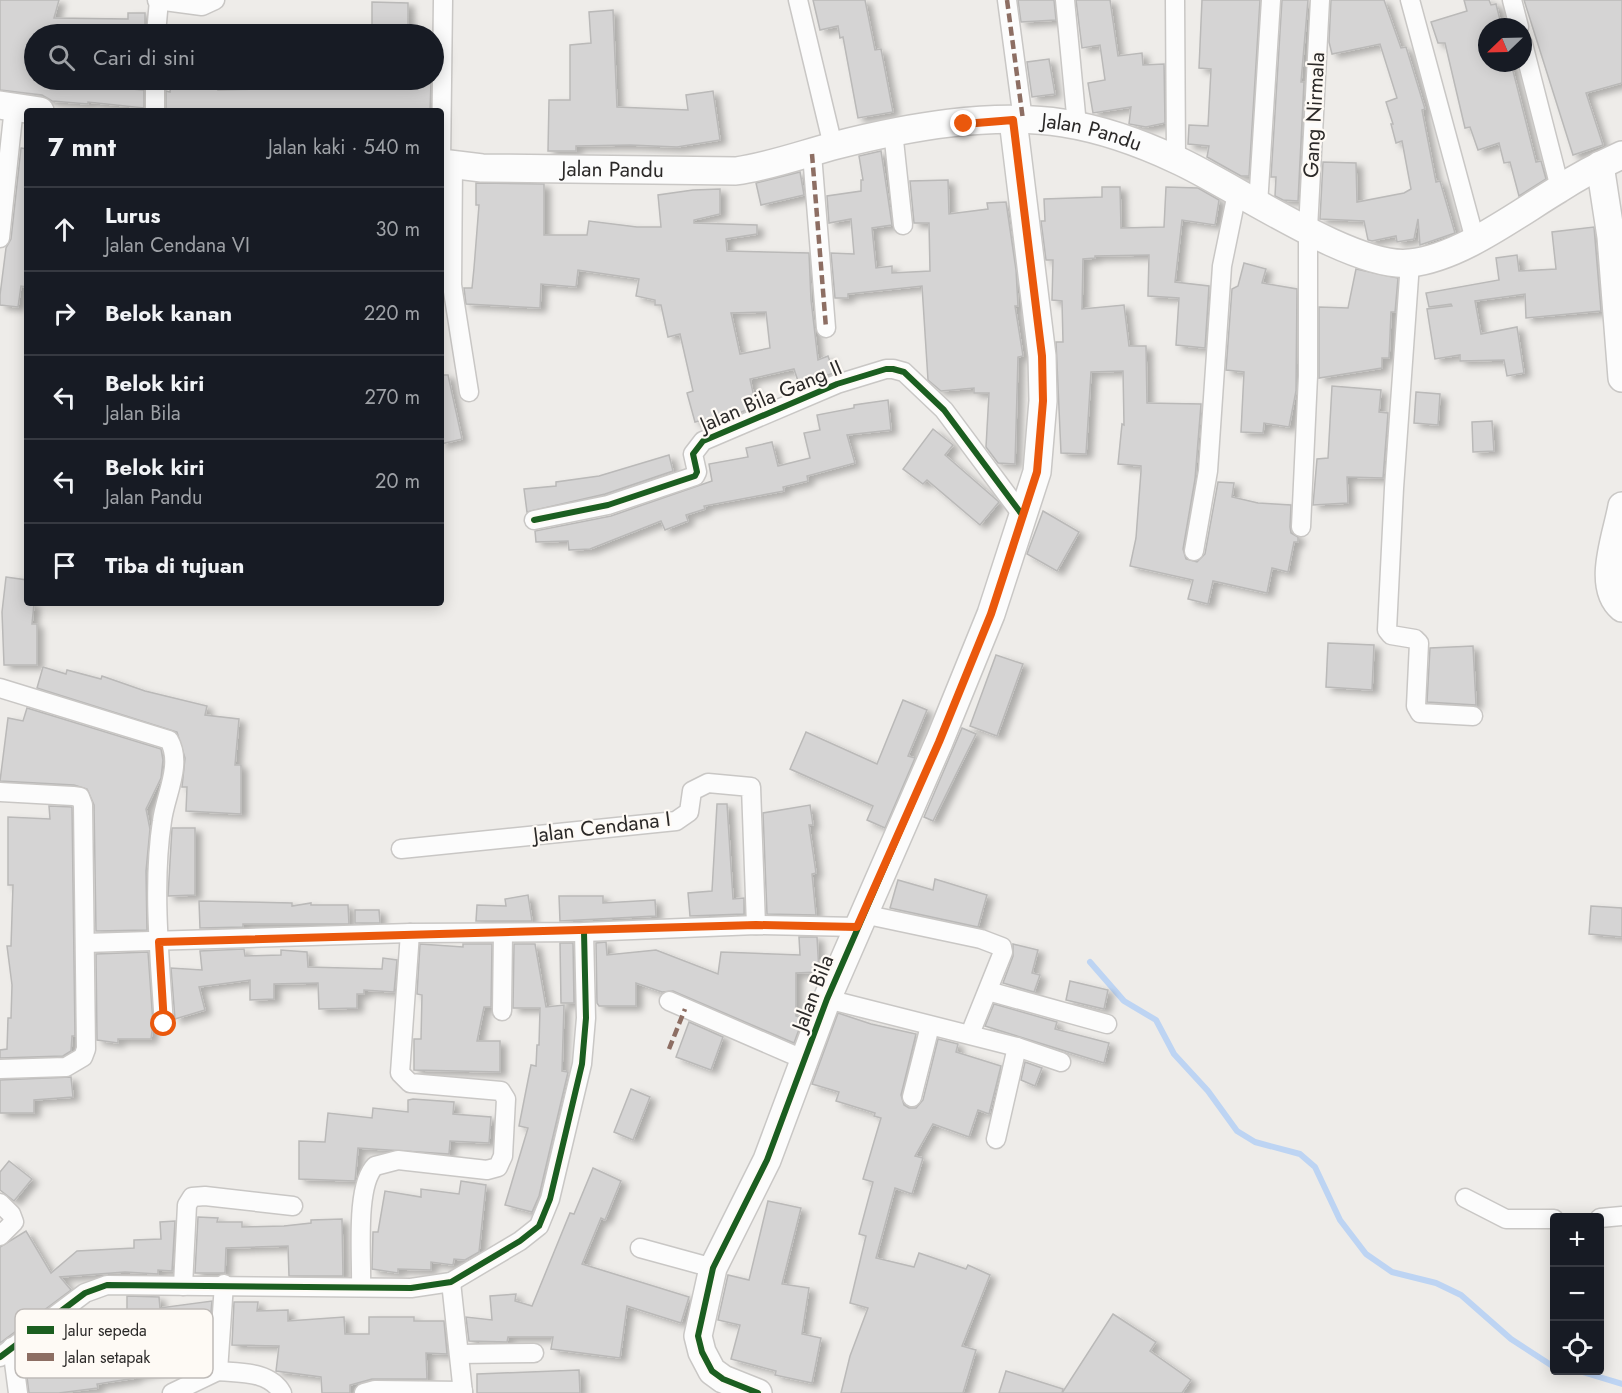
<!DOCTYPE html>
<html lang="id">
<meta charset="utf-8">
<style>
:root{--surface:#171b24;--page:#242831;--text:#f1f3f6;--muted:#9ea1a6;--line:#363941}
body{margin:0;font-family:Jost,sans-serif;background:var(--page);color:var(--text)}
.controls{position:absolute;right:18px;bottom:18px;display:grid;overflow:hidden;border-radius:6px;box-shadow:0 3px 15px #0003}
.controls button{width:54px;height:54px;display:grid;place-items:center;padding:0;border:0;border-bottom:2px solid var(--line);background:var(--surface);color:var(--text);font:30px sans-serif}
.compass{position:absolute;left:1478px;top:18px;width:54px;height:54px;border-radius:50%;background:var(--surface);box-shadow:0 3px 15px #0003;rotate:247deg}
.stop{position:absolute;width:18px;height:18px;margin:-14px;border:4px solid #ea580c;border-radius:50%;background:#fff}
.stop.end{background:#ea580c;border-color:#fff;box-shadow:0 2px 6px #0008}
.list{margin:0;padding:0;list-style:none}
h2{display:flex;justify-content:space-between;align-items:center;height:78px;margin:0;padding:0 24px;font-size:26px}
h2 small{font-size:20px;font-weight:400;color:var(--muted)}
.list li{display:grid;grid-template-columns:39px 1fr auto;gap:18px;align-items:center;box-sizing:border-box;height:84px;padding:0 24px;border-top:2px solid var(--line)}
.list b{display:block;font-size:22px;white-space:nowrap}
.list p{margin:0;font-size:20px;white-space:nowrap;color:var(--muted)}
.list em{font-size:20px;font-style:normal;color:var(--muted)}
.icon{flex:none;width:33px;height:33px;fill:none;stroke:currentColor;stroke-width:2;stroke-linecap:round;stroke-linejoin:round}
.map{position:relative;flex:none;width:1622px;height:1393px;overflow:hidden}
.search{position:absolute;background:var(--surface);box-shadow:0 3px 15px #0003;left:24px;top:24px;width:420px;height:66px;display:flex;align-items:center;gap:15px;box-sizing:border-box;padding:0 21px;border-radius:33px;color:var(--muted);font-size:22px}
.panel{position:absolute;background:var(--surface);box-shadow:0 3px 15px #0003;left:24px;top:108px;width:420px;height:498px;border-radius:6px}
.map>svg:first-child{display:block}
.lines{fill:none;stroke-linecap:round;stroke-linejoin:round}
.stream{stroke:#bdd4f3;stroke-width:6}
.building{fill:#d5d4d4;stroke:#bab9b8;stroke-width:1.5;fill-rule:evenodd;filter:url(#shadow)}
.street-casing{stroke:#c9c7c5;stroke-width:21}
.secondary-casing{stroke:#c9c7c5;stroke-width:30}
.street{stroke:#fcfcfc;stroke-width:18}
.secondary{stroke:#fcfcfc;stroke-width:27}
.quiet{stroke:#8d6e63;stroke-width:4.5;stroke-dasharray:9 4.5;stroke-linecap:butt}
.cycleway-casing{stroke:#fefaf5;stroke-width:10}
.cycleway{stroke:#1b5e20;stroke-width:6}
.route{stroke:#ea580c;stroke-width:8}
.labels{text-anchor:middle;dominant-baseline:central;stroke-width:4.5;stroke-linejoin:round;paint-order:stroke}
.street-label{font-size:21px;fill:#2b2928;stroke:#fefaf5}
.key{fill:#fefaf5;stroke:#bfbbb8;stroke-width:1.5}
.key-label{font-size:16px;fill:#2b2928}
</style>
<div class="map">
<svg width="1622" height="1393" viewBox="0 0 1622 1393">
<defs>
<filter id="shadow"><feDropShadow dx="6" dy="4" stdDeviation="3" flood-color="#0004"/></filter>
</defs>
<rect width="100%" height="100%" fill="#eeece9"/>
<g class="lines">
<g class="stream">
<path d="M1090,962L1124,1001L1156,1020L1174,1054L1208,1091L1237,1131L1255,1142L1300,1154L1315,1167L1340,1220L1366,1254L1392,1272L1436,1283L1461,1295L1511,1339L1554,1367"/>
<path d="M1576,1370L1622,1384"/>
</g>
</g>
<g class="building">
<path d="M0,0H59L54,18L128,19V13H145V34H34V80L66,84V81L102,82L121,85L120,88L144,90V108L88,102V104L52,101L42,95L0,90Z"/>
<path d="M813,0H865L875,50L881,49L893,112L858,118L843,37L840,38L838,26L820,30Z"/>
<path d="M1018,0H1054L1056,20L1021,22Z"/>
<path d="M1076,0H1110L1118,56L1142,53L1143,65L1164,64L1165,123L1146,127L1129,124L1131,107L1093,113L1088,83L1105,80L1100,45L1082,48Z"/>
<path d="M1202,0H1260L1249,176H1241L1207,157L1209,146L1188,144L1189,125L1208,126L1211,69L1199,68Z"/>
<path d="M1282,0H1308L1301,82H1304L1298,201L1283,200L1275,196L1276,177H1271Z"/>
<path d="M1331,0H1384L1401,48L1406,47L1425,109L1422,110L1436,182L1440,181L1455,233L1420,245L1418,219L1414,239L1397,242L1396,236L1372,241L1368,240L1364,221L1320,219L1323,162L1356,163L1357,202L1404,193L1411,189L1402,141L1396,143L1391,124H1393L1386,102L1397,98L1380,44L1332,54L1329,42Z"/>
<path d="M1464,0H1489L1491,5L1496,4L1501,24L1487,27V63H1511L1536,162L1541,161L1546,179L1519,196L1510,162L1504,163L1499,143L1478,150L1470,127L1465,128L1445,43H1438L1431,22L1467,11Z"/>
<path d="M1524,0H1622V83L1586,93L1603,145L1573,155Z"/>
<path d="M372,2L408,3V29L372,28Z"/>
<path d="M613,10L617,107L688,110L686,95L713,91L720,140L677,147L630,145L576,146V151H548L549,100H570V45L591,43L589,12Z"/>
<path d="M1049,59L1055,94L1032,97L1027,62Z"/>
<path d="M171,80H219L218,90L263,89V80L431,82L430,111H166V91L170,92Z"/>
<path d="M21,148L27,149V287L21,286L18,307L0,305V295L6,248L11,239Z"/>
<path d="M881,151L892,225L872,228L876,268L892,266V273L930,271L929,223H914L910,181L948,180L949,214L988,209L987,203L1006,202L1016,270L1018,306H1015L1023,356L1018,357L1015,464L998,463L986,447L989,393H974V388L941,391L928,380L922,286L848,294V298H835L831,253L854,254L851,219L829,223L827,196L861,191V180H863L859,156Z"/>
<path d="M800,172L804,195L761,205L756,183Z"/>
<path d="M476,183L544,184V235H587L589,221L637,227H661L658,195L693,190L720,189V214L694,220V223L757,225V234L726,239L727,251L809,253L811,300L818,360L828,356L834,373L799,384L794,369L750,379L756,406L739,413L736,411L695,422L687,393L693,391L680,334L668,337L661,305H655V300L636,296L639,279L578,270L576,287L541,284L540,308L466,304L464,288H472L474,268L479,205H476ZM766,312L770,348L740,354L731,313Z"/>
<path d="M1102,187H1120L1121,228L1164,227L1166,187L1198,188L1219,200L1215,225L1182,220L1175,282L1209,286L1205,348L1176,345L1179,298L1148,296L1149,255L1095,256V258L1083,259L1082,309L1124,305L1129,346H1146L1147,403L1201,404L1195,479L1183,549L1186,559L1197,562L1205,554L1218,482L1234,483L1232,497L1258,503L1291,505L1290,527L1291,533L1298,537V542H1294L1288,572L1272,568L1267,593L1213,581L1208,604L1188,599L1193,580L1130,566L1136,538L1141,471V466L1118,464L1122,424L1124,425L1123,371L1091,372L1086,454L1061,453L1056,342H1063L1062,301L1052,300L1053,260H1046L1041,221H1045L1044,199L1102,197Z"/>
<path d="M1594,227L1601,311L1526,318L1525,294L1475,301L1481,334L1517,327L1524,373L1507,376L1504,360L1460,361V355L1435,359L1427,309L1452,306L1451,304L1429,307L1426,293L1499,280L1496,258L1517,255L1519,271L1556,269L1552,232Z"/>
<path d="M1244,263L1266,269L1262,283L1297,289L1296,391L1289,427L1264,423L1263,433L1241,432L1244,372L1226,370L1232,289L1238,286Z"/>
<path d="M1356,269L1398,278L1395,312H1391L1389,358H1382V368L1319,378V307L1348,308Z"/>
<path d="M441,375H448L462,439L441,444Z"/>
<path d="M1332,386L1381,390L1379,412L1388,413L1383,478L1347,477L1348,503L1313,505L1317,459L1328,458Z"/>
<path d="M1416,392L1440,394L1438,425L1414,423Z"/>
<path d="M888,400L891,430L847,435L855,463L807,476L808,481L783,487L784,491L704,506L705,509L686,515L688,521L665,530L661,521L590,549L569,550L568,541L536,542L535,531L611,516L712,481L709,464L748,457L746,448L772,442L778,466L810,458L804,433L820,430L817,415L854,408V405Z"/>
<path d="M1492,421L1494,451L1473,452L1472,422Z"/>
<path d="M933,429L953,445L945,455L999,502L980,525L927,480L923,484L903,469Z"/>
<path d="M669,455L673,471L605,494L527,512L524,489L556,486V482L599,476Z"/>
<path d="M1043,511L1079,532L1057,571L1027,554Z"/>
<path d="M6,577L27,580V603L34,604L32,624H37V665H4L2,612Z"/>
<path d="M1328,643L1374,645L1372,690L1326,687Z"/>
<path d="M1473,646L1476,705L1427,702L1430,648Z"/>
<path d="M996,655L1023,664L997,736L970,726Z"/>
<path d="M43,667L66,674L67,670L101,679L102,676L145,691L207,706L205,715L239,719L235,765H241V814L186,811L187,787H182L185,758L177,732L37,688Z"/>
<path d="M903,700L927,710L908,756L915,758L885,828L867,820L873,806L790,769L806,732L877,764Z"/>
<path d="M27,708L161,749L163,760L161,778L146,809L150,829L146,871L147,930L96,931L94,805L87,789L74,785L0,781L8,718L23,721Z"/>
<path d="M962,728L976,734L933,821L924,817Z"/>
<path d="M717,804H727L733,899L744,898V914L690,916L688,893L712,891Z"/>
<path d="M810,805L813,825H809L816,873L812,874L816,915L767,914L763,813Z"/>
<path d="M49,806L72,807L75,1036H72L71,1051L63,1056L0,1058V1050L7,1049L8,1018H11L12,985L7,946H11L13,885H8V817L50,819Z"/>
<path d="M172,828H195V895L168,896Z"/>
<path d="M935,879L987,895L978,927L890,908L898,880L933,890Z"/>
<path d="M528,895L532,921H476L477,905L506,906L505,899Z"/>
<path d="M559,896H603V903L655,900L656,916L560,921Z"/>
<path d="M199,901L292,903V906L311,903V905H348L349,924H243V927L200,928Z"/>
<path d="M1591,906L1622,908V937L1589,934Z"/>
<path d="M355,910H379L380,923H355Z"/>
<path d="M799,937H817L819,972L796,973V1016L803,1018L794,1043L673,991L662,992L636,983V1006H599L597,1003L596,943L606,942L607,955L656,950L718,974L721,952L800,955Z"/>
<path d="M560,943H573L574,1003H561Z"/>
<path d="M420,944L463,947V944H492L491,1007H484L477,1041H500V1072L414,1070V1039H421L422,995L417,994Z"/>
<path d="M514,944H535L546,1007L564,1005L562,1071L568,1072L539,1196L532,1212L505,1205L528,1128L519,1126L531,1065L536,1066L537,1045H539L540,1008H513Z"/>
<path d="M1013,944L1038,950L1032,973L1040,975L1034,992L1003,983L1013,956Z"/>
<path d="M244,949L245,956L281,955V950L307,952L308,967L382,969L383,958L397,960L394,992L364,990V994H357V1008L319,1009L318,983L274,984V999L250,1000V980L199,987L205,1010L175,1019L171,968L202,970L200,951Z"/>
<path d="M148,952L153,1023L151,1039H118V1043L97,1040L96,954Z"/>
<path d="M1070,981L1108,990L1104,1009L1066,1000Z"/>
<path d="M994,1004L1057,1022L1055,1029L1109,1043L1104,1063L985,1026Z"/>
<path d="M838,1013L871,1024L916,1034L901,1095L904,1105L909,1108H916L923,1100L938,1039L958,1044L956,1052L1001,1066L989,1114L978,1110L969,1137L933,1124L915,1156L923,1158L912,1194L895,1188L876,1258L914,1267L919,1253L966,1269L968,1265L990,1275L962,1346L976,1350L963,1393H841L850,1356L868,1308L850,1303L866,1236L859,1234L873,1182L863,1179L881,1118L874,1116L875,1113L836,1101L839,1092L812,1084Z"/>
<path d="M689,1022L723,1037L711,1070L676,1057Z"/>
<path d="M1025,1062L1042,1068L1035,1086L1021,1080Z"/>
<path d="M71,1077L73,1097L34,1100V1113H0V1080Z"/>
<path d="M631,1089L650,1097L633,1140L614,1132Z"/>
<path d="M413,1099L454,1102L453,1114L491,1117L489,1143L450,1141L449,1154L358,1148L355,1181L299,1179V1141L325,1142L328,1113L372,1118L373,1108L408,1112V1100Z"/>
<path d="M9,1161L32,1179L14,1201L0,1190V1172Z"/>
<path d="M593,1168L621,1181L605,1220L601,1218L582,1264L689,1297L681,1323L627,1306L620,1358L551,1349L553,1337H508L507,1342L469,1341L466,1317L492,1320L490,1296L516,1294L515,1301L532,1306L570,1213L574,1214Z"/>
<path d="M461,1181L486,1185L479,1252L465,1260L454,1259L453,1265L431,1262V1270L398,1269V1273L372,1269L373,1232H378L385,1191L421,1197V1189L459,1194Z"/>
<path d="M768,1201L801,1208L782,1284L809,1288L802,1334L821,1338L812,1383L775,1375L776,1371L731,1359L740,1325L718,1320L728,1275L749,1280Z"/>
<path d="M198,1217L218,1218L217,1222H242V1227L284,1226L311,1223V1220L342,1219L343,1276H289L288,1246L226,1248L225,1273H195Z"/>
<path d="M175,1221L172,1271L158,1270V1274L125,1272L60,1277L71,1290L0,1343V1247L26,1231L51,1273L77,1251L134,1248V1240L161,1239L160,1222Z"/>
<path d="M127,1296L159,1297L160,1308L212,1301L209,1334L183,1338L189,1363L135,1376V1378L97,1384L98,1388L59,1393H29L24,1353L51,1333L102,1325L101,1316L127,1312Z"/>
<path d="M234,1302H258L257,1311L288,1310V1321L344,1317L345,1334H369V1317H414V1321H444L447,1354L426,1353L427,1379H372L350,1385V1393H322L321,1377L276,1371L279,1346L232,1345Z"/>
<path d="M1113,1314L1156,1342L1150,1351L1191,1380L1182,1393H1062Z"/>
<path d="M579,1370L580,1393H477V1374Z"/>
<path d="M1006,1371L1063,1389L1062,1393H999Z"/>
</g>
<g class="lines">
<g class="street-casing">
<g id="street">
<path d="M157,0L202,6L215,0"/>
<path d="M798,0L833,146"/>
<path d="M1007,0L1023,120"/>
<path d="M1065,0L1077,125"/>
<path d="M1175,0L1176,159"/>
<path d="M1410,0L1475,240"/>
<path d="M1512,0L1519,27"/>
<path d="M156,34L159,0"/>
<path d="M1523,44L1560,188"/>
<path d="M155,111V80"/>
<path d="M893,131L903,225"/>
<path d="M812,154L826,328"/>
<path d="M441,163L443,0"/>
<path d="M453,165L452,285L469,392"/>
<path d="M1258,205L1271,0"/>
<path d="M0,238L14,107"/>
<path d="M1410,263L1394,488L1387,630L1391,635L1415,639L1419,643L1416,706L1420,713L1473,716"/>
<path d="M534,520L608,505L695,476L697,472L693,454L703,441L837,384L886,369H893L904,372L944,410L1023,516"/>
<path d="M1301,527L1308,376V229L1320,0"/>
<path d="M1194,551L1208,471L1222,266L1237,193"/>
<path d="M0,688L169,740C183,764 165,796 162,821C152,886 160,959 164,1025"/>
<path d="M0,792L73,796L80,797L83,805L86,1049L83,1057L66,1067L0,1069"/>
<path d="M401,849L676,821L689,812L692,791L708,783L751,787L756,925"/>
<path d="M863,914L981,939L1002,947L1003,952L970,1034"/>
<path d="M85,943L410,933L584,932L756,925L857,927"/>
<path d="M988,991L1107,1024"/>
<path d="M827,999L1017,1047L1061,1062"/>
<path d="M669,1001L805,1060"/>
<path d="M502,1011L503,933"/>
<path d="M912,1097L930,1026"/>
<path d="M996,1139L1017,1047"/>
<path d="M1465,1198L1506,1219H1554"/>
<path d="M0,1203L11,1214L14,1222L0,1236"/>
<path d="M1600,1218L1622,1216"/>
<path d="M640,1248L713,1268"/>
<path d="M451,1282L463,1393"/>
<path d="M361,1285C362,1257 355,1186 375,1166L398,1160L487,1170L498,1167L503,1156L506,1099L501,1091L410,1083L400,1073L410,933"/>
<path d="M183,1286L187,1205L192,1197L205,1196L293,1206"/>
<path d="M12,1347L18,1393"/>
<path d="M459,1354L534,1353"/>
<path d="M0,1357L85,1293L107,1285L411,1288L451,1282L520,1241L539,1226L550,1199L582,1064L586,1018L584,932"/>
<path d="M218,1371C240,1373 270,1371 282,1393"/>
<path d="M172,1393L218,1371L224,1284"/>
<path d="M364,1393L375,1390L463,1391"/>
</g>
</g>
<g class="secondary-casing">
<g id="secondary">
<path d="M0,105L40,111"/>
<path id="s1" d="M441,163L482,168L736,171C771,166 803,154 837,145C908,127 990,112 1063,123C1101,129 1143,144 1177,160C1231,184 1354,270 1410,263C1460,258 1517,214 1559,189C1579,176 1600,165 1622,155"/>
<path d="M1600,165L1611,237L1622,378"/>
<path d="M1622,506C1617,535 1596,586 1622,608"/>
<path d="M758,1393L723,1379L712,1371L702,1352L698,1336L713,1268L767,1160L827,999L939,742L991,614L1037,472L1043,401L1042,356L1013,120"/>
</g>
</g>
<use href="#street" class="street"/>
<use href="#secondary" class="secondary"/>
<g class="quiet">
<path d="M1007,0L1023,120"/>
<path d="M812,154L826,328"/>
<path d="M669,1049L685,1009"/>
</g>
<g class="cycleway-casing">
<g id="cycleway">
<path d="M534,520L608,505L695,476L697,472L693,454L703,441L837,384L886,369H893L904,372L944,410L1023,516"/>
<path d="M0,1357L85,1293L107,1285L411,1288L451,1282L520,1241L539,1226L550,1199L582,1064L586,1018L584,932"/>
<path d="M758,1393L723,1379L712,1371L702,1352L698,1336L713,1268L767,1160L827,999L939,742L991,614L1037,472L1043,401L1042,356L1013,120"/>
</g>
</g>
<use href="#cycleway" class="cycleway"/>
</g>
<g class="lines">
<path class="route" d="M164,1024L159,942L756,925L857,927L939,742L991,614L1037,472L1043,401L1042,356L1013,120L964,124"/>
</g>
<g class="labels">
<g class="street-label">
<text transform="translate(1314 115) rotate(-87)">Gang Nirmala</text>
<text stroke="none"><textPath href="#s1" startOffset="658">Jalan Pandu</textPath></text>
<text stroke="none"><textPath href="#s1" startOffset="172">Jalan Pandu</textPath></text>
<text transform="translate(771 396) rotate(-23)">Jalan Bila Gang II</text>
<text transform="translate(602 827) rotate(-7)">Jalan Cendana I</text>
<text transform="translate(813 993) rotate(-69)">Jalan Bila</text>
</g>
</g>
<rect x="15" y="1309" width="198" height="69" rx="9" class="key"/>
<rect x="27" y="1326" width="27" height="8" fill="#1b5e20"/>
<rect x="27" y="1353" width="27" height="8" fill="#8d6e63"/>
<g class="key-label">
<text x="64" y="1336">Jalur sepeda</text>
<text x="64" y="1363">Jalan setapak</text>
</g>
</svg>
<div class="controls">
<button>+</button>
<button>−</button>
<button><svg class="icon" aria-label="locate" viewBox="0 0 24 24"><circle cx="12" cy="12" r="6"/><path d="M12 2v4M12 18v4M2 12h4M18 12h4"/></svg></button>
</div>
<svg class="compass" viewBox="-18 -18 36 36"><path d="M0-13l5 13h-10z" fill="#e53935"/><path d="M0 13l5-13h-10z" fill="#9ea1a6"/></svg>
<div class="stop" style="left:164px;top:1024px"></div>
<div class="stop end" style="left:964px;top:124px"></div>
<div class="search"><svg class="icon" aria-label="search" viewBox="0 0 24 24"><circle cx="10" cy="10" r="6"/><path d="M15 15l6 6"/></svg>Cari di sini</div>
<section class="panel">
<h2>7 mnt<small>Jalan kaki · 540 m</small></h2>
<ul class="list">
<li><svg class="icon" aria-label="ahead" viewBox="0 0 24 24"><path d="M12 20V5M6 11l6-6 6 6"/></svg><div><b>Lurus</b><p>Jalan Cendana VI</p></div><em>30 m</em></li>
<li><svg class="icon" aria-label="right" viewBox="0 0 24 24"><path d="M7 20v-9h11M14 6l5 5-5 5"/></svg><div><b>Belok kanan</b></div><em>220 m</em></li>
<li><svg class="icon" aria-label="left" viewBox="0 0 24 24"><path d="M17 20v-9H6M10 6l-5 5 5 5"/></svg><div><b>Belok kiri</b><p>Jalan Bila</p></div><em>270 m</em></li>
<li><svg class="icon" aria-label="left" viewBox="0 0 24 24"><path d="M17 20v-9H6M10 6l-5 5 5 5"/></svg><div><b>Belok kiri</b><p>Jalan Pandu</p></div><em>20 m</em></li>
<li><svg class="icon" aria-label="arrive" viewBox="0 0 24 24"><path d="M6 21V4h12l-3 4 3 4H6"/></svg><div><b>Tiba di tujuan</b></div></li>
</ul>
</section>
</div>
